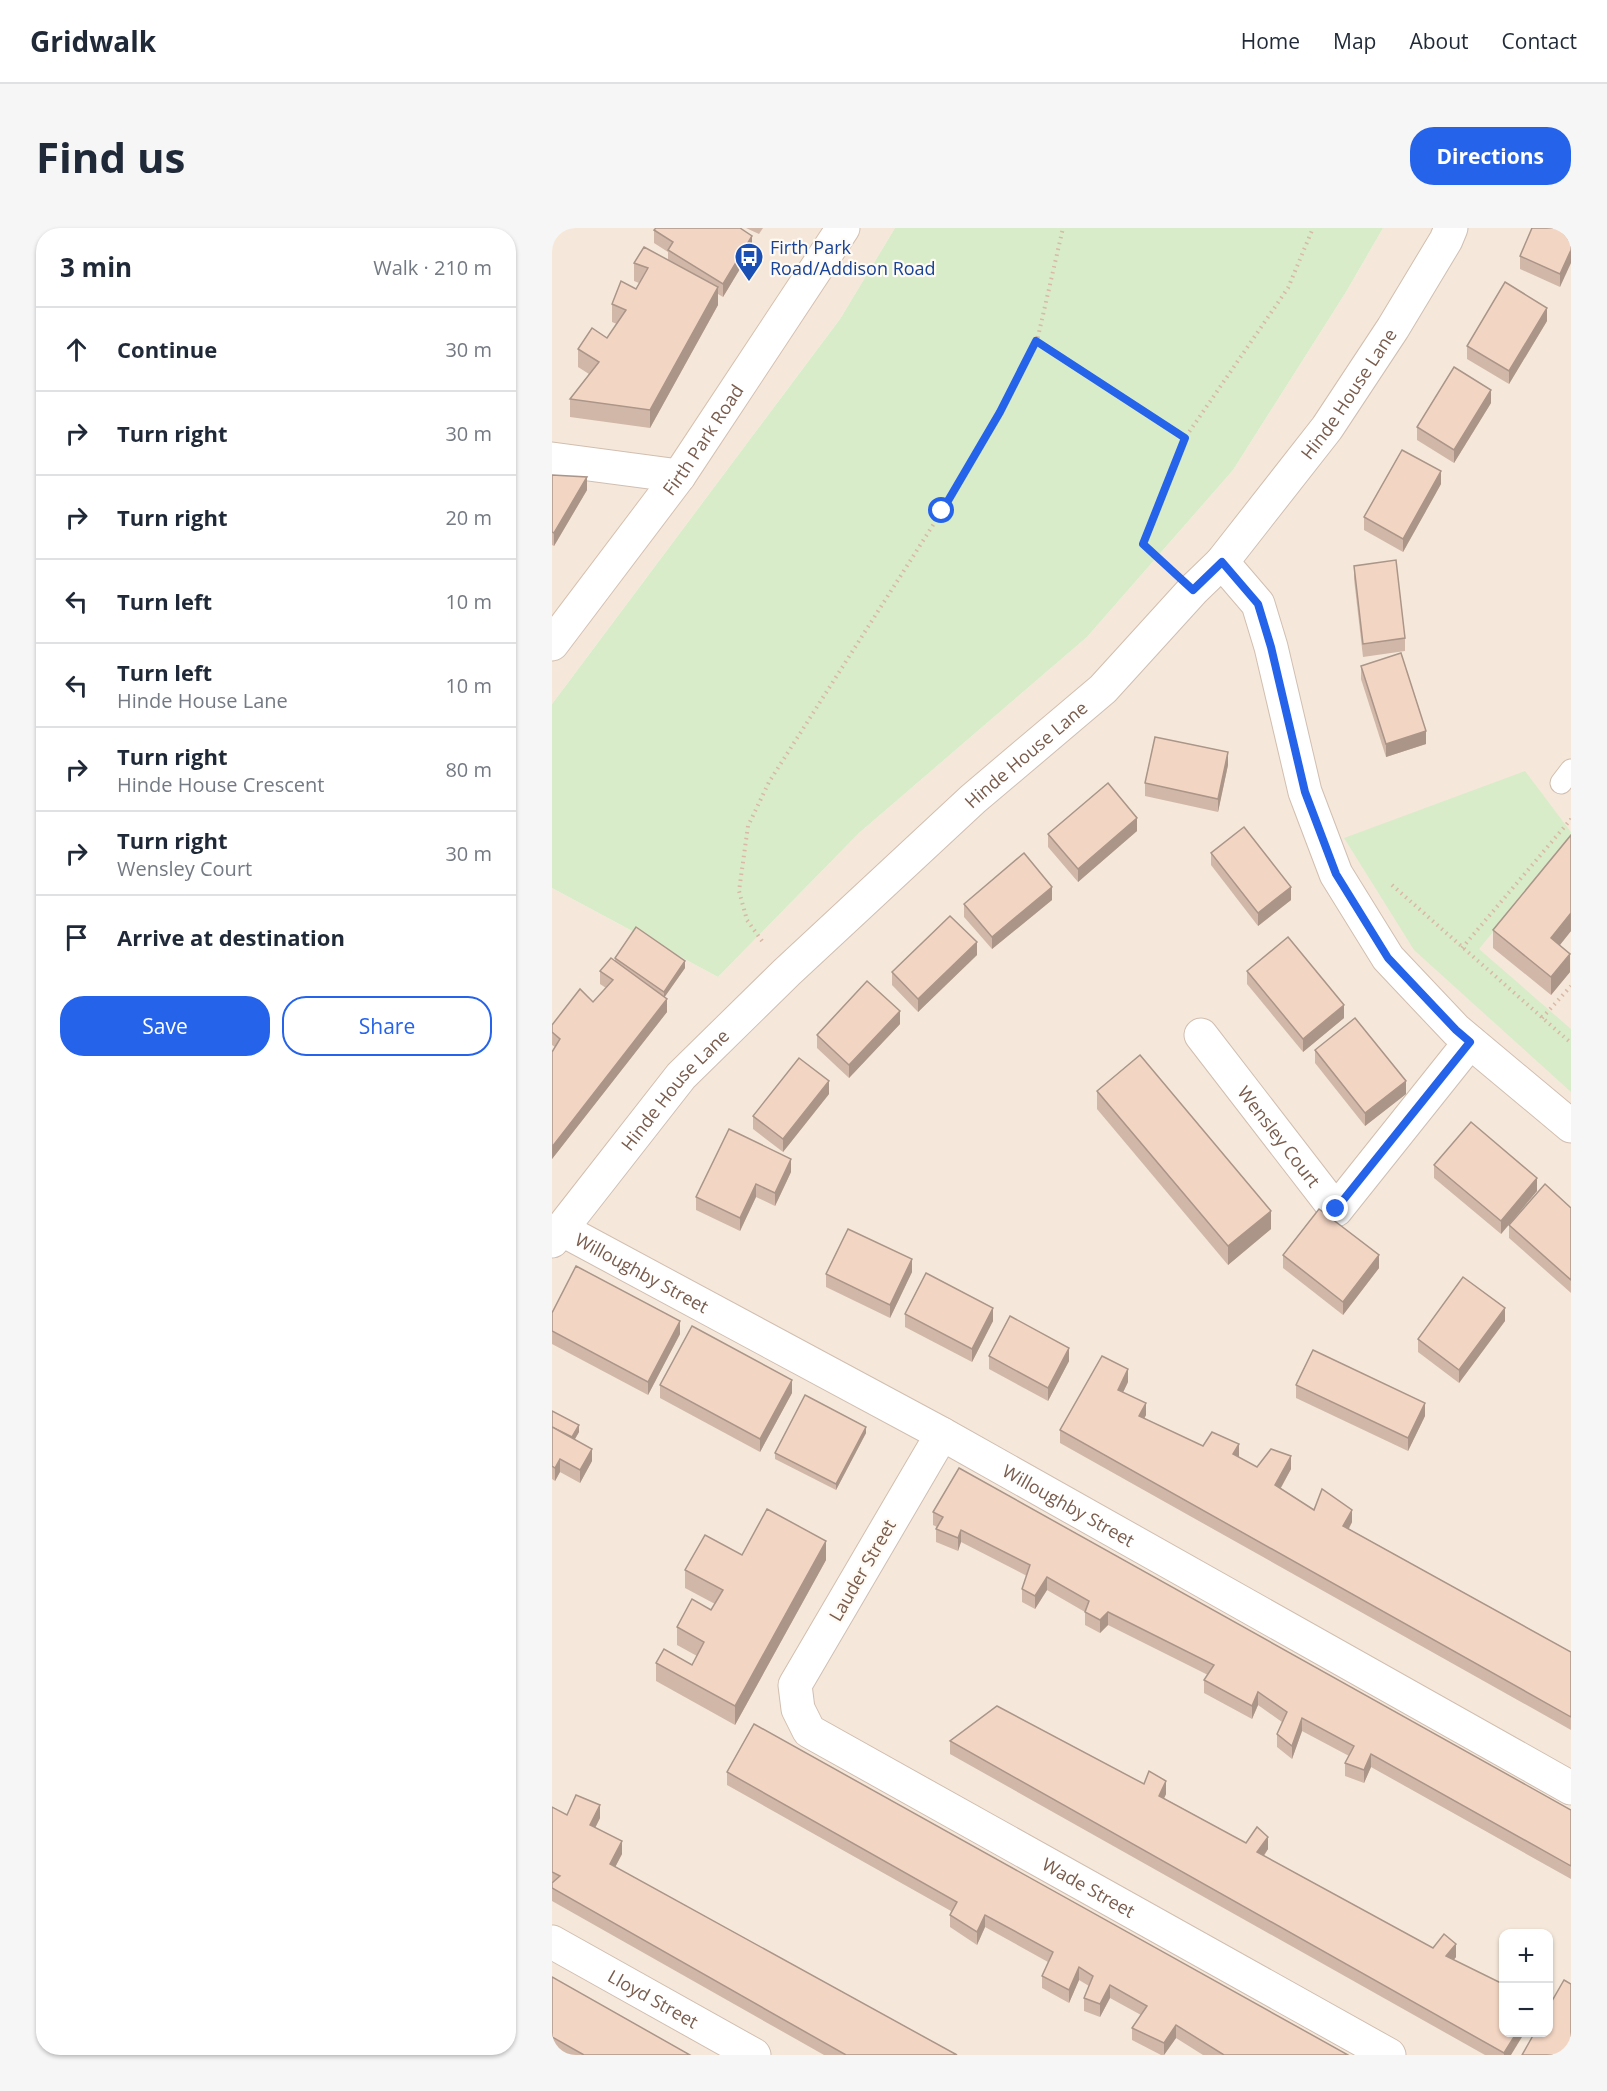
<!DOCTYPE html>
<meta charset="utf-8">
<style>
:root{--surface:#fff;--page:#f6f6f7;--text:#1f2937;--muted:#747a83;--line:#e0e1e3;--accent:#2563eb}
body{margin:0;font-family:"Open Sans",sans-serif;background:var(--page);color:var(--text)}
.controls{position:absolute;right:18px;bottom:18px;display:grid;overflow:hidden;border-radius:12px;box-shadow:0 2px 4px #0004}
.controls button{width:54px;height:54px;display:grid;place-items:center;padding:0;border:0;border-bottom:2px solid var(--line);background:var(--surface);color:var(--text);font:30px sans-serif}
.stop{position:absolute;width:18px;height:18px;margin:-14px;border:4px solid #2563eb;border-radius:50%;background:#fff}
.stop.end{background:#2563eb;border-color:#fff;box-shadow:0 2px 6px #0008}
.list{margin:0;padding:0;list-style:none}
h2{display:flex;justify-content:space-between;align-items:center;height:78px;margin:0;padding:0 24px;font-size:26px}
h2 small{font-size:20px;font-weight:400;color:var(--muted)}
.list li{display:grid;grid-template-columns:39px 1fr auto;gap:18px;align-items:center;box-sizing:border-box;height:84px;padding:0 24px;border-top:2px solid var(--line)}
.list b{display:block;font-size:22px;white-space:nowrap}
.list p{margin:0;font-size:20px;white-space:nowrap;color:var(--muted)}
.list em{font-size:20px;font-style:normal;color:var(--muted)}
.actions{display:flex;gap:12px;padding:18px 24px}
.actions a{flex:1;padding:14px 0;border:2px solid var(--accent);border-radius:24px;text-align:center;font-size:21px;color:var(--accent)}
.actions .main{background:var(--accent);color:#fff}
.icon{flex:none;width:33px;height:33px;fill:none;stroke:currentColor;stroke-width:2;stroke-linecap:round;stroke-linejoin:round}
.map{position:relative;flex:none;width:1019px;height:1827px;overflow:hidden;border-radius:24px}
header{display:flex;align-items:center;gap:36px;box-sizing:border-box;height:84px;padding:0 30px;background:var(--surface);border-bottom:2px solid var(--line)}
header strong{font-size:28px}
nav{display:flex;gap:33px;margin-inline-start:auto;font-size:21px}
.intro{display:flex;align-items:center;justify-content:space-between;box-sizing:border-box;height:144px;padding:0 36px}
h1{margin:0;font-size:42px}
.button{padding:15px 27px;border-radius:24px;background:var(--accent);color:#fff;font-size:21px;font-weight:700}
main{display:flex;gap:36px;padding:0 36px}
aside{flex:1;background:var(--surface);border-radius:24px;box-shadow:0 2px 4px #0004}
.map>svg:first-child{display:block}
.residential{fill:#f5e8da;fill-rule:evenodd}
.green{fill:#d8ecc9}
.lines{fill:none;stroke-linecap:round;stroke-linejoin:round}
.lane-casing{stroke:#d1beb0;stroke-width:23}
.street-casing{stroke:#d1beb0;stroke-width:35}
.secondary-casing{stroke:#d6c0b0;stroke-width:35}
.path{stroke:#d9b8a5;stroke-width:4;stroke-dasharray:1.5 4.5;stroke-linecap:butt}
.lane{stroke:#fff;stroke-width:21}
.street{stroke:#fff;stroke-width:33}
.secondary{stroke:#fff;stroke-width:33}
.wall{fill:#d1b7a8}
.shaded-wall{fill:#aa9588}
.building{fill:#f3d5c3;stroke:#aa9588;stroke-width:1.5}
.route{stroke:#2563eb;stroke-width:8}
.labels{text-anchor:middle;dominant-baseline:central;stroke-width:4.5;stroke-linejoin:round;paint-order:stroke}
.transit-label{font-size:18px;fill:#164399;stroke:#fffaf3;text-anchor:start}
.street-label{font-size:18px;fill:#7a5c4d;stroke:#fffaf3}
</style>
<header>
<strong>Gridwalk</strong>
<nav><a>Home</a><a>Map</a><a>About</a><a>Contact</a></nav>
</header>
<div class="intro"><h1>Find us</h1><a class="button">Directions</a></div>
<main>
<aside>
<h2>3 min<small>Walk · 210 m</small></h2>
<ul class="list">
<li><svg class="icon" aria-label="ahead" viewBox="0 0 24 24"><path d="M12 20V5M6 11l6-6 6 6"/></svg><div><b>Continue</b></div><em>30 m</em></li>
<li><svg class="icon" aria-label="right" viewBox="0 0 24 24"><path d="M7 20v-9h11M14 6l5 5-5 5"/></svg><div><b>Turn right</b></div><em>30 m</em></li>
<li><svg class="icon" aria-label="right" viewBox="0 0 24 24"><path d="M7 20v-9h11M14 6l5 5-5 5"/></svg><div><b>Turn right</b></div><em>20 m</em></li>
<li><svg class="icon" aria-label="left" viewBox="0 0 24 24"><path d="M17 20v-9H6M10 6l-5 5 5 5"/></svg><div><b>Turn left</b></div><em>10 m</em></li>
<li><svg class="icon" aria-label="left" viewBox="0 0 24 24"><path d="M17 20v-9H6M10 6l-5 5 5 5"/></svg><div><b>Turn left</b><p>Hinde House Lane</p></div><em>10 m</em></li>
<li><svg class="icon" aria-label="right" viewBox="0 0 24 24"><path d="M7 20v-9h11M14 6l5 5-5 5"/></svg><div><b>Turn right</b><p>Hinde House Crescent</p></div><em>80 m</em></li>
<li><svg class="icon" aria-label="right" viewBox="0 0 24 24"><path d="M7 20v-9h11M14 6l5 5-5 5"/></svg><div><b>Turn right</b><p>Wensley Court</p></div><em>30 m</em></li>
<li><svg class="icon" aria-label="arrive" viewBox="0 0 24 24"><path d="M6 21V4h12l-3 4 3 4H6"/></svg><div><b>Arrive at destination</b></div></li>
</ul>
<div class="actions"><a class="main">Save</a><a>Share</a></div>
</aside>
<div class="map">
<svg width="1019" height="1827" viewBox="0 0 1019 1827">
<rect width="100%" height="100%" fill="#fdf6ec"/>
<g class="residential">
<path d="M0,0H343L288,91L0,476Z"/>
<path d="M831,0H1019V1827H0V660L166,749L307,605L535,409L681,242L794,64ZM951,1706H996V1804H951Z"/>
</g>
<g class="green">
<path d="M343,0H831L794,64L681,242L535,409L307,605L166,749L0,660V476L288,91Z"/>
<path d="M973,543L1019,604V609L927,721L1019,801V864L862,722L792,610Z"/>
</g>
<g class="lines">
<g class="lane-casing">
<path id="lane" d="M1009,555L1019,542"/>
</g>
<g class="street-casing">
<g id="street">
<path d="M0,231L127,248"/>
<path d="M670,334L706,376L719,419L753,564L784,646L836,730L904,802L1019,898"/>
<path id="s1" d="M649,807L784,982L918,814"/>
<path id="s2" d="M9,1001L390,1206L1019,1560"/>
<path id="s3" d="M0,1013L129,848L235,744L421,571L551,461L641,362L670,334L775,200L841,100L894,12L899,0"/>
<path id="s4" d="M390,1206L243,1457L246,1481L257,1503L837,1827"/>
<path id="s5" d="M0,1714L202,1827"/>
</g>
</g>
<g class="secondary-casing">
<g id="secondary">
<path id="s6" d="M0,416L127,248L291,0"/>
</g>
</g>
<g class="path">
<path d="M485,113L633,210"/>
<path d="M612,335L591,316L633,210L736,60L761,0"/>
<path d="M840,657L1019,815"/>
<path d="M210,713L195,692L187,663L196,598L217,554L390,283L449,184L485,113L511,0"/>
<path d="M910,720L1019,591L1018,586"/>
<path d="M990,790L1019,758"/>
</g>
<use href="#lane" class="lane"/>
<use href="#street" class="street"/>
<use href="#secondary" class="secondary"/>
</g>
<g class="wall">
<path d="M194,0H211L207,6Z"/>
<path d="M1019,0L1008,59L968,41V28Z"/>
<path d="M102,2L200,21L171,69L166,66V77L98,200L18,189V171L37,146L26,139V121L55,110L65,96L60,94V76L84,61L87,55L82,53V35L116,32V24L102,15Z"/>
<path d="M995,93L957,156L915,131V118Z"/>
<path d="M939,175L902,235L865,212V199Z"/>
<path d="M0,247L35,262L2,318L0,317Z"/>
<path d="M889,256L851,324L812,302V289Z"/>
<path d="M802,338L853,410V423L811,429L802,351Z"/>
<path d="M809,438L874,516L834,529L809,451Z"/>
<path d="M676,537L666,584L593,568V555Z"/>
<path d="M585,603L526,654L496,619V606Z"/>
<path d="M659,625L739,672L706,698L659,637Z"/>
<path d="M500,672L440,721L412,689V676Z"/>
<path d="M941,702L1019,703L1008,717L1018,744L999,767L941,720Z"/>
<path d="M425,727L366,784L340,757V744Z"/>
<path d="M63,730L133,740L112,769L115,784L0,931V824L3,819L0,817V797L41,774L54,760L48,756V743L63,733Z"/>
<path d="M695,743L792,790L751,824L695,756Z"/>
<path d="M348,796L297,850L265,820V807Z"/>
<path d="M763,822L854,866L813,898L763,835Z"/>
<path d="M545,863L719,1001L676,1037L545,881Z"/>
<path d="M277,866L231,924L201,901V888Z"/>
<path d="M882,937L985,963L949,1006L882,950Z"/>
<path d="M239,944L223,978L204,969L188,1003L144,982V969Z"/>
<path d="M1019,980V1065L957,1010V997Z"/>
<path d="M731,1027L827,1040L791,1087L731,1040Z"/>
<path d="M360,1044L338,1090L274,1059V1046Z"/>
<path d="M0,1085L128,1106L96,1167L0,1116Z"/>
<path d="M353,1086L441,1093L420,1134L353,1099Z"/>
<path d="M953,1093L907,1155L866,1124V1111Z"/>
<path d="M437,1128L517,1133L496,1173L437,1141Z"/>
<path d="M576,1154L571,1164L594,1187L592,1190L651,1218L687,1229L705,1239L739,1241L729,1260L762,1282L800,1294L797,1301L1019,1424V1502L508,1215V1202Z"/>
<path d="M108,1157L240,1165L208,1224L108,1170Z"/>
<path d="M744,1157L873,1188L856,1223L744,1170Z"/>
<path d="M0,1183L27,1204L23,1211L40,1233L28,1255L8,1244L3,1253L0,1251Z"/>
<path d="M314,1205L284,1262L223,1231V1225Z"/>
<path d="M381,1284L1019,1582V1651L819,1539L812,1555L793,1548V1535L797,1528L750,1503L740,1531L725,1519V1506L730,1494L706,1477L700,1491L652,1465V1452L656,1447L556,1397L548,1405L533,1397V1384L495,1362L483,1381L470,1374V1361L475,1348L409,1314L406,1323L384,1314V1301L385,1299L381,1297Z"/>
<path d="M190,1327L274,1332L183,1497L104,1453V1435L140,1437L145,1428L125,1417V1399L159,1382L163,1376L133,1360V1342Z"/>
<path d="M398,1513L592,1556L614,1566L612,1570L694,1615L716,1621L712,1628L881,1720L904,1729L902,1732L959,1827H933L398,1526Z"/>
<path d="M175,1544L796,1827H651L624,1810L612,1827H609L580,1812V1800L589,1787L558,1770L548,1789L532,1783V1770L537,1758L527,1752L517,1775L490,1760V1748L496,1734L433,1699L425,1717L398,1699V1687L399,1683L175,1557Z"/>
<path d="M0,1579L15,1587L48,1590L43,1600L70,1626L63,1639L405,1827H272L0,1673Z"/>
<path d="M0,1749L138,1827H9L0,1822Z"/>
</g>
<g class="shaded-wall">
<path d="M200,8V21L171,69V56Z"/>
<path d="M1019,22V35L1008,59V46Z"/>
<path d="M166,59V77L98,200V182Z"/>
<path d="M995,80V93L957,156V143Z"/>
<path d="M939,162V175L902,235V222Z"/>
<path d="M889,243V256L851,324V311Z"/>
<path d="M35,249V262L2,318V305Z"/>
<path d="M874,503V516L834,529V516Z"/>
<path d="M676,524V537L666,584V571Z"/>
<path d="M585,590V603L526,654V641Z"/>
<path d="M500,659V672L440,721V709Z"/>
<path d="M739,659V672L706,698V685Z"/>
<path d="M1019,685V703L999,728V710Z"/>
<path d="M425,714V727L366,784V771Z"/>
<path d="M1018,726V744L999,767V749Z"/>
<path d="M133,733V740L112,770V764Z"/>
<path d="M115,771V784L0,931V919Z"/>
<path d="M792,777V790L751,824V811Z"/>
<path d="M348,783V796L297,850V837Z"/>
<path d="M277,853V866L231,924V911Z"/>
<path d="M854,853V866L813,898V885Z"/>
<path d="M239,931V944L223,978V965Z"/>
<path d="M985,950V963L949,1006V993Z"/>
<path d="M204,956V969L188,1003V990Z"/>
<path d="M719,983V1001L676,1037V1018Z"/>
<path d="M827,1027V1040L791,1087V1074Z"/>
<path d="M360,1031V1044L338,1090V1077Z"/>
<path d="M441,1080V1093L420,1134V1121Z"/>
<path d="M953,1080V1093L907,1155V1142Z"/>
<path d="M128,1093V1106L96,1167V1154Z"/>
<path d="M517,1120V1133L496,1173V1160Z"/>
<path d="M576,1141V1154L566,1175V1162Z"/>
<path d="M240,1152V1165L208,1224V1211Z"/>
<path d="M594,1175V1187L587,1201V1188Z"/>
<path d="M873,1175V1188L856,1223V1210Z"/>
<path d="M27,1197V1204L17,1221V1214Z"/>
<path d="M314,1199V1205L284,1262V1256Z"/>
<path d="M687,1216V1229L681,1226Z"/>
<path d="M40,1221V1233L28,1255V1242Z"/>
<path d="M739,1228V1241L723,1270V1257Z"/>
<path d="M8,1231V1244L3,1253V1240Z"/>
<path d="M800,1282V1294L791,1311V1298Z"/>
<path d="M409,1302V1314L406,1323V1310Z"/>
<path d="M274,1313V1332L183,1497V1478Z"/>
<path d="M495,1349V1362L483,1381V1368Z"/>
<path d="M556,1384V1397L548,1405V1392Z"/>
<path d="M706,1464V1477L700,1491V1478Z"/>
<path d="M750,1490V1503L740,1531V1518Z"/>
<path d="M819,1526V1539L812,1555V1542Z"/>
<path d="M614,1553V1566L607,1581V1568Z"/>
<path d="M48,1577V1590L38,1610V1597Z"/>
<path d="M716,1609V1621L705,1637V1624Z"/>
<path d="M70,1613V1626L58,1649V1636Z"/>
<path d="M433,1687V1699L425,1717V1704Z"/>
<path d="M904,1716V1729L894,1741V1728Z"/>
<path d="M527,1739V1752L517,1775V1762Z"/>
<path d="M558,1757V1770L548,1789V1776Z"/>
<path d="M624,1797V1810L612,1827V1815Z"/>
<path d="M965,1804H973L959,1827H952V1825Z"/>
</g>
<g class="building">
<path d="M104,0H188L200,8L171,56L116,22L121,14L102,2Z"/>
<path d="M980,0H1019V22L1008,46L968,28Z"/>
<path d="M92,19L166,59L98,182L18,171L47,134L26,121L40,100L55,110L74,82L60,76L69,53L84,61L96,40L82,35Z"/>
<path d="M953,54L995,80L957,143L915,118Z"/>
<path d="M902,139L939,162L902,222L865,199Z"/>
<path d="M850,222L889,243L851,311L812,289Z"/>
<path d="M0,247L35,249L2,305L0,304Z"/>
<path d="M844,332L853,410L811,416L802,338Z"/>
<path d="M849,425L874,503L834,516L809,438Z"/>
<path d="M603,509L676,524L666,571L593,555Z"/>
<path d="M556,555L585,590L526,641L496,606Z"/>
<path d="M692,599L739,659L706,685L659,625Z"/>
<path d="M1019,607V685L999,710L1018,726L999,749L941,702Z"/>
<path d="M472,625L500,659L440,709L412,676Z"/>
<path d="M398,688L425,714L366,771L340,744Z"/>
<path d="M84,699L133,733L112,764L63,730Z"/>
<path d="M736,709L792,777L751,811L695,743Z"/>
<path d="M59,730L115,771L0,919V824L8,811L0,804V797L28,761L41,774L61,752L48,743Z"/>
<path d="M315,753L348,783L297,837L265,807Z"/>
<path d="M803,790L854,853L813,885L763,822Z"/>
<path d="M588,827L719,983L676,1018L545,863Z"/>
<path d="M247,830L277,853L231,911L201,888Z"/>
<path d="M919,894L985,950L949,993L882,937Z"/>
<path d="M177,901L239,931L223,965L204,956L188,990L144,969Z"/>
<path d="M993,956L1019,980V1052L957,997Z"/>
<path d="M767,981L827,1027L791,1074L731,1027Z"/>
<path d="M296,1001L360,1031L338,1077L274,1046Z"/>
<path d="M24,1038L128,1093L96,1154L0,1103V1085Z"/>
<path d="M374,1045L441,1080L420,1121L353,1086Z"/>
<path d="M911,1049L953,1080L907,1142L866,1111Z"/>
<path d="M458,1088L517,1120L496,1160L437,1128Z"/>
<path d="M140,1098L240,1152L208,1211L108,1157Z"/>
<path d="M761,1122L873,1175L856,1210L744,1157Z"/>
<path d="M550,1128L576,1141L566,1162L594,1175L587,1188L651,1218L660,1204L687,1216L681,1226L705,1239L719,1221L739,1228L723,1257L762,1282L770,1261L800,1282L791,1298L1019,1424V1489L508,1202Z"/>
<path d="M253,1167L314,1199L284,1256L223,1225Z"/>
<path d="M0,1183L27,1197L20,1209L0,1199Z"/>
<path d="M0,1199L40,1221L28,1242L8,1231L3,1240L0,1238Z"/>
<path d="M407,1240L1019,1582V1638L819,1526L812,1542L793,1535L802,1518L750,1490L740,1518L725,1506L735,1484L706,1464L700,1478L652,1452L662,1437L556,1384L548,1392L533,1384L537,1373L495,1349L483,1368L470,1361L478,1337L409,1302L406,1310L384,1301L391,1289L381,1284Z"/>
<path d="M215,1281L274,1313L183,1478L104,1435L112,1421L140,1437L152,1414L125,1399L140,1371L159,1382L171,1362L133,1342L153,1307L190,1327Z"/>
<path d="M445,1478L592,1556L597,1543L614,1553L607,1568L694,1615L705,1599L716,1609L705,1624L881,1720L892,1706L904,1716L894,1728L951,1756V1804H965L952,1825L398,1513Z"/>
<path d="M202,1496L796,1827H672L624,1797L612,1815L580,1800L595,1778L558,1757L548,1776L532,1770L541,1748L527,1739L517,1762L490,1748L501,1724L433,1687L425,1704L398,1687L405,1674L175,1544Z"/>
<path d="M24,1567L48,1577L38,1597L70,1613L58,1636L405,1827H294L0,1660V1655L8,1648L0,1644V1579L15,1587Z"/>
<path d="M0,1749L138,1827H32L0,1809Z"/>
<path d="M1012,1752L1019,1756V1827H970L983,1804H996V1780Z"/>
</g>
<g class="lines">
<path class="route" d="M390,283L448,184L484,113L633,210L591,316L641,362L670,334L706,376L719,419L753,564L784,646L836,730L904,802L918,814L784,981"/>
</g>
<defs>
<g id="bus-pin" transform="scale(1.5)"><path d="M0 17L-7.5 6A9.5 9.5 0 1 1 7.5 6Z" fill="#1a4fb4" stroke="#fffaf3"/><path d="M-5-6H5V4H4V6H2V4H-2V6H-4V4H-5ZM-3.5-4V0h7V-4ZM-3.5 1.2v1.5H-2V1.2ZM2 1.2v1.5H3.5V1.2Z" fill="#fff"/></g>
</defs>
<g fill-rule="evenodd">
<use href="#bus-pin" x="197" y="29"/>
</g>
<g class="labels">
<g class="transit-label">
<text x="218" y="19">Firth Park<tspan x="218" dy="21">Road/Addison Road</tspan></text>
</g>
<g class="street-label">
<text stroke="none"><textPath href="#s3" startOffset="1167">Hinde House Lane</textPath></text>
<text stroke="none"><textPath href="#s6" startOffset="254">Firth Park Road</textPath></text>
<text stroke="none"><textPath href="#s3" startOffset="681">Hinde House Lane</textPath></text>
<text stroke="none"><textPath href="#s3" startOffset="195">Hinde House Lane</textPath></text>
<text stroke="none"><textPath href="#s1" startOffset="128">Wensley Court</textPath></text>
<text stroke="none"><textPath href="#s2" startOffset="92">Willoughby Street</textPath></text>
<text stroke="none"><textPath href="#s2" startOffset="578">Willoughby Street</textPath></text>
<text transform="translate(310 1342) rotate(-60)">Lauder Street</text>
<text stroke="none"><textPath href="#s4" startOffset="660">Wade Street</textPath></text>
<text stroke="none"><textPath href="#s5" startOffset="116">Lloyd Street</textPath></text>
</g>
</g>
</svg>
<div class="controls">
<button>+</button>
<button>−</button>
</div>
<div class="stop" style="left:390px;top:283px"></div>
<div class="stop end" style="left:784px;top:981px"></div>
</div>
</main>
